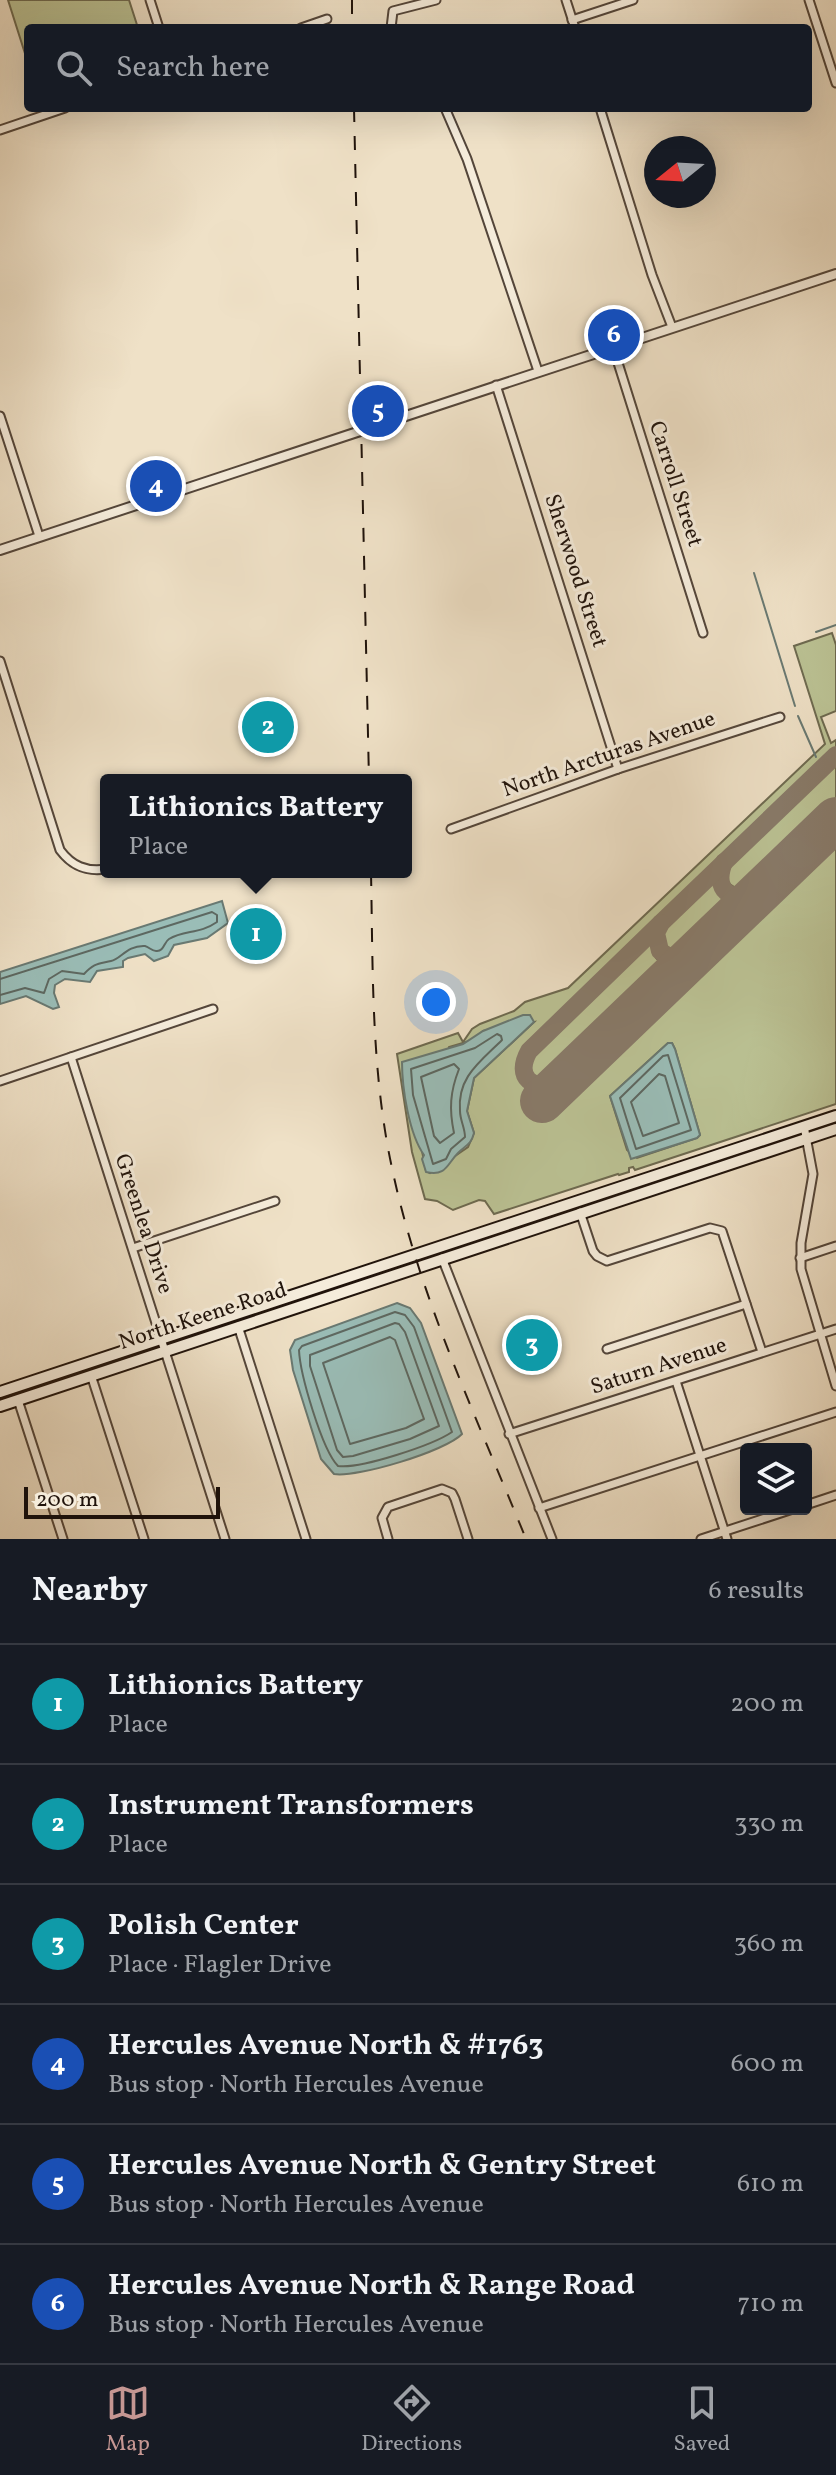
<!DOCTYPE html>
<meta charset="utf-8">
<style>
:root{--surface:#171b24;--page:#242831;--text:#f1f3f6;--muted:#9ea1a6;--line:#363941;--accent:#c59692}
body{margin:0;font-family:Vollkorn,serif;background:var(--page);color:var(--text)}
.controls{position:absolute;right:24px;bottom:24px;display:grid;overflow:hidden;border-radius:8px;box-shadow:0 8px 32px #0002}
.controls button{width:72px;height:72px;display:grid;place-items:center;padding:0;border:0;border-bottom:2px solid var(--line);background:var(--surface);color:var(--text);font:40px sans-serif}
.compass{position:absolute;left:644px;top:136px;width:72px;height:72px;border-radius:50%;background:var(--surface);box-shadow:0 8px 32px #0002;rotate:252deg}
.scale{position:absolute;left:24px;bottom:20px;width:196px;box-sizing:border-box;padding-left:8px;border:4px solid #20130b;border-top:0;font-size:22px;line-height:28px;white-space:nowrap;color:#20130b;-webkit-text-stroke:6px #f5ecdb;paint-order:stroke}
.you{position:absolute;left:436px;top:1002px;width:28px;height:28px;margin:-20px;border:6px solid #fff;border-radius:50%;background:#1a73e8;box-shadow:0 0 0 12px #1a73e833}
.badge{display:grid;place-items:center;width:52px;height:52px;border-radius:50%;background:var(--accent);color:#fff;font-size:26px;font-weight:700}
.pin{position:absolute;translate:-50% -50%;border:4px solid #fff;box-shadow:0 2px 8px #0006}
.popup{position:absolute;left:100px;top:774px;width:312px;height:104px;box-sizing:border-box;display:grid;place-content:center;border-radius:8px;background:var(--surface);filter:drop-shadow(0 2px 6px #0005);font-size:26px;white-space:nowrap;color:var(--muted)}
.popup b{font-size:30px;color:var(--text)}
.popup::after{content:'';position:absolute;left:50%;top:100%;margin-left:-16px;border:16px solid transparent;border-top-color:var(--surface)}
.list{margin:0;padding:0;list-style:none}
h2{display:flex;justify-content:space-between;align-items:center;height:104px;margin:0;padding:0 32px;font-size:34px}
h2 small{font-size:26px;font-weight:400;color:var(--muted)}
.list li{display:grid;grid-template-columns:52px 1fr auto;gap:24px;align-items:center;box-sizing:border-box;height:120px;padding:0 32px;border-top:2px solid var(--line)}
.list b{display:block;font-size:30px;white-space:nowrap}
.list p{margin:0;font-size:26px;white-space:nowrap;color:var(--muted)}
.list em{font-size:26px;font-style:normal;color:var(--muted)}
.icon{flex:none;width:44px;height:44px;fill:none;stroke:currentColor;stroke-width:2;stroke-linecap:round;stroke-linejoin:round}
.map{position:relative;flex:none;width:836px;height:1539px;overflow:hidden}
.search{position:absolute;background:var(--surface);box-shadow:0 8px 32px #0002;left:24px;right:24px;top:24px;height:88px;display:flex;align-items:center;gap:20px;box-sizing:border-box;padding:0 28px;border-radius:8px;color:var(--muted);font-size:30px}
.sheet{height:824px;background:var(--surface)}
nav{display:flex;justify-content:space-around;align-items:center;box-sizing:border-box;height:112px;border-top:2px solid var(--line);background:var(--surface);font-size:22px;color:var(--muted)}
nav a{display:grid;justify-items:center;gap:4px}
nav .on{color:var(--accent)}
.map>svg:first-child{display:block}
.green{fill:#bbc294;stroke:#6e6a50;stroke-width:2;fill-rule:evenodd}
.water{fill:#9abdb7;stroke:#697972;stroke-width:2}
.lines{fill:none;stroke-linecap:round;stroke-linejoin:round}
.shore{stroke:#5d6861;stroke-width:2}
.stream{stroke:#697972;stroke-width:2}
.taxiway{stroke:#887a69;stroke-width:18}
.runway{stroke:#887a69;stroke-width:44}
.minor-casing{stroke:#54463a;stroke-width:11}
.tertiary-casing{stroke:#54463a;stroke-width:12}
.secondary-casing{stroke:#20130b;stroke-width:14}
.minor{stroke:#f5ecdb;stroke-width:7}
.tertiary{stroke:#f5ecdb;stroke-width:8}
.secondary{stroke:#f5ecdb;stroke-width:10}
.rail{stroke:#20130b;stroke-width:2;stroke-dasharray:14 14;stroke-linecap:butt}
.labels{text-anchor:middle;dominant-baseline:central;stroke-width:6;stroke-linejoin:round;paint-order:stroke}
.street-label{font-size:22px;fill:#20130b;stroke:#f5ecdb}
</style>
<div class="map">
<svg width="836" height="1539" viewBox="0 0 836 1539">
<rect width="100%" height="100%" fill="#efe1c7"/>
<filter id="stains"><feTurbulence type="fractalNoise" baseFrequency=".0025" numOctaves="4"/><feColorMatrix values="0 0 0 0 .2 0 0 0 0 .09 0 0 0 0 .02 0 0 0 .5 -.17"/></filter>
<radialGradient id="worn" r=".72"><stop offset=".6" stop-color="#630" stop-opacity="0"/><stop offset="1" stop-color="#630" stop-opacity=".3"/></radialGradient>
<g class="green">
<path d="M8,0H129L138,28H28V63Z"/>
<path d="M832,633L836,645V711L821,717L831,743L836,740V749L524,1050C511,1075 532,1093 550,1110L836,834V1104L635,1170L633,1167L629,1168V1172L619,1175L618,1174L494,1214L485,1201L479,1200L453,1210L437,1201L425,1199L412,1152L397,1054L458,1033L463,1042L472,1029L480,1024L514,1011L525,1002L568,988L825,744L794,646ZM534,1022L474,1078L467,1111L474,1133L468,1147L430,1173L426,1171L422,1151L449,1047L473,1040L483,1031ZM668,1043H672L675,1049L700,1135L697,1138L637,1158L627,1150L610,1096Z"/>
<path d="M836,761V803L749,887C737,890 729,888 725,875L727,865Z"/>
<path d="M713,879L717,892L729,906L681,951C673,953 668,952 664,945C654,927 700,892 713,879Z"/>
<path d="M650,941L656,958L665,967L547,1080L541,1082L533,1078L528,1069L531,1055Z"/>
</g>
<g class="water">
<path d="M222,901L228,923L207,938L174,945L168,956L154,961L145,954L128,958L123,961V967L97,971L90,982L65,979L55,985L54,993L59,1007L53,1009L26,996L0,1004V972Z"/>
<path d="M523,1015H530L534,1022L474,1078L467,1111L474,1133C471,1145 466,1145 458,1153C447,1164 446,1177 426,1172L422,1159L424,1155C409,1134 402,1088 402,1062L463,1044L483,1031Z"/>
<path d="M668,1043H672L675,1049L700,1135L697,1138L631,1159L610,1096Z"/>
<path d="M397,1303L410,1308L421,1323L462,1434C446,1451 357,1478 334,1474L321,1459L293,1370L290,1350L295,1340Z"/>
</g>
<g class="lines">
<g class="shore">
<path d="M0,979L212,912L217,915V922C200,934 184,930 169,939C164,942 164,952 156,951C152,951 149,947 145,946C127,945 121,959 111,961C98,964 94,963 84,974L62,971L49,979L44,993L25,988L0,995"/>
<path d="M497,1034L501,1036L502,1040C480,1062 457,1077 460,1111C460,1120 465,1128 465,1137L451,1149L446,1159L433,1164L413,1095L411,1069L475,1048Z"/>
<path d="M668,1055L691,1130L636,1149L620,1098L663,1056Z"/>
<path d="M454,1064L459,1069C450,1092 449,1109 454,1133L440,1143L434,1136L421,1077Z"/>
<path d="M659,1074L665,1076L679,1123L643,1136L631,1102Z"/>
<path d="M395,1312L405,1315L414,1327L452,1432C433,1445 361,1469 338,1466C322,1450 300,1374 299,1350L302,1346Z"/>
<path d="M395,1323L399,1324L405,1332L439,1426L410,1439L353,1456L343,1457L337,1450L310,1366V1355Z"/>
<path d="M390,1337L395,1340L424,1419L406,1428L350,1444L323,1363Z"/>
</g>
<g class="stream">
<path d="M754,573L795,706"/>
<path d="M816,632L836,625"/>
<path d="M798,716L816,757"/>
</g>
<g class="taxiway">
<path d="M724,862C713,890 730,903 757,894"/>
<path d="M691,958L674,960L660,951L656,933L661,923L836,755"/>
<path d="M559,1084C533,1091 514,1078 529,1051L661,923"/>
</g>
<path class="runway" d="M542,1101L836,819"/>
<g class="minor-casing">
<g id="minor">
<path d="M150,0L159,28"/>
<path d="M566,0L575,28"/>
<path d="M809,0L836,83"/>
<path d="M572,20L633,0"/>
<path d="M301,28L327,19"/>
<path d="M391,28L393,11L436,0"/>
<path d="M445,108L467,159L538,371"/>
<path d="M600,108L652,275L672,327"/>
<path d="M0,130L65,108"/>
<path d="M613,347L703,633"/>
<path d="M496,385L618,769"/>
<path d="M0,416L39,536"/>
<path d="M0,661L60,850C72,866 86,872 106,869"/>
<path d="M451,829L618,769L780,717"/>
<path d="M71,1057L225,1539"/>
<path d="M0,1081L213,1009"/>
<path d="M804,1126L813,1174L801,1243V1269L836,1386"/>
<path d="M580,1212L593,1251L597,1256L607,1261L710,1228L722,1231L762,1352"/>
<path d="M133,1248L275,1201"/>
<path d="M442,1258L552,1539"/>
<path d="M800,1258L836,1246"/>
<path d="M238,1326L306,1539"/>
<path d="M607,1349L746,1304"/>
<path d="M91,1375L144,1539"/>
<path d="M676,1381L727,1539"/>
<path d="M18,1400L63,1539"/>
<path d="M509,1434L836,1329"/>
<path d="M806,1505L836,1495"/>
<path d="M539,1508L836,1412"/>
<path d="M388,1539L382,1518L388,1507L442,1489L452,1493L455,1499L468,1539"/>
<path d="M701,1539L793,1509"/>
</g>
</g>
<g class="tertiary-casing">
<path id="tertiary" d="M0,550L836,274"/>
</g>
<g class="secondary-casing">
<g id="secondary">
<path d="M0,1392L836,1116"/>
<path d="M0,1406L836,1129"/>
</g>
</g>
<use href="#minor" class="minor"/>
<use href="#tertiary" class="tertiary"/>
<use href="#secondary" class="secondary"/>
<g class="rail">
<path d="M352,0V28"/>
<path d="M354,108L369,780"/>
<path d="M371,872C373,971 371,1071 392,1168C419,1297 477,1418 526,1539"/>
</g>
</g>
<g class="labels">
<g class="street-label">
<text transform="translate(675 484) rotate(72)">Carroll Street</text>
<text transform="translate(575 571) rotate(72)">Sherwood Street</text>
<text transform="translate(609 755) rotate(-19)">North Arcturas Avenue</text>
<text transform="translate(143 1224) rotate(72)">Greenlea Drive</text>
<text transform="translate(203 1317) rotate(-18)">North Keene Road</text>
<text transform="translate(659 1367) rotate(-18)">Saturn Avenue</text>
</g>
</g>
<rect width="100%" height="100%" filter="url(#stains)"/>
<rect width="100%" height="100%" fill="url(#worn)"/>
</svg>
<div class="controls">
<button><svg class="icon" aria-label="layers" viewBox="0 0 24 24"><path d="M12 4l9 5-9 5-9-5zM3 14l9 5 9-5"/></svg></button>
</div>
<svg class="compass" viewBox="-18 -18 36 36"><path d="M0-13l5 13h-10z" fill="#e53935"/><path d="M0 13l5-13h-10z" fill="#9ea1a6"/></svg>
<div class="scale">200 m</div>
<div class="you"></div>
<div class="pin badge" style="left:256px;top:934px;background:#0f9aa8">1</div>
<div class="popup"><b>Lithionics Battery</b>Place</div>
<div class="pin badge" style="left:268px;top:727px;background:#0f9aa8">2</div>
<div class="pin badge" style="left:532px;top:1345px;background:#0f9aa8">3</div>
<div class="pin badge" style="left:156px;top:486px;background:#1a4fb4">4</div>
<div class="pin badge" style="left:378px;top:411px;background:#1a4fb4">5</div>
<div class="pin badge" style="left:614px;top:335px;background:#1a4fb4">6</div>
<div class="search"><svg class="icon" aria-label="search" viewBox="0 0 24 24"><circle cx="10" cy="10" r="6"/><path d="M15 15l6 6"/></svg>Search here</div>
</div>
<section class="sheet">
<h2>Nearby<small>6 results</small></h2>
<ul class="list">
<li><span class="badge" style="background:#0f9aa8">1</span><div><b>Lithionics Battery</b><p>Place</p></div><em>200 m</em></li>
<li><span class="badge" style="background:#0f9aa8">2</span><div><b>Instrument Transformers</b><p>Place</p></div><em>330 m</em></li>
<li><span class="badge" style="background:#0f9aa8">3</span><div><b>Polish Center</b><p>Place · Flagler Drive</p></div><em>360 m</em></li>
<li><span class="badge" style="background:#1a4fb4">4</span><div><b>Hercules Avenue North &amp; #1763</b><p>Bus stop · North Hercules Avenue</p></div><em>600 m</em></li>
<li><span class="badge" style="background:#1a4fb4">5</span><div><b>Hercules Avenue North &amp; Gentry Street</b><p>Bus stop · North Hercules Avenue</p></div><em>610 m</em></li>
<li><span class="badge" style="background:#1a4fb4">6</span><div><b>Hercules Avenue North &amp; Range Road</b><p>Bus stop · North Hercules Avenue</p></div><em>710 m</em></li>
</ul>
</section>
<nav>
<a class="on"><svg class="icon" aria-label="map" viewBox="0 0 24 24"><path d="M3 6l6-2 6 2 6-2v14l-6 2-6-2-6 2zM9 4v14M15 6v14"/></svg>Map</a>
<a><svg class="icon" aria-label="directions" viewBox="0 0 24 24"><path d="M12 3l9 9-9 9-9-9zM9 14v-3h6M13 9l2 2-2 2"/></svg>Directions</a>
<a><svg class="icon" aria-label="saved" viewBox="0 0 24 24"><path d="M7 4h10v16l-5-4-5 4z"/></svg>Saved</a>
</nav>
